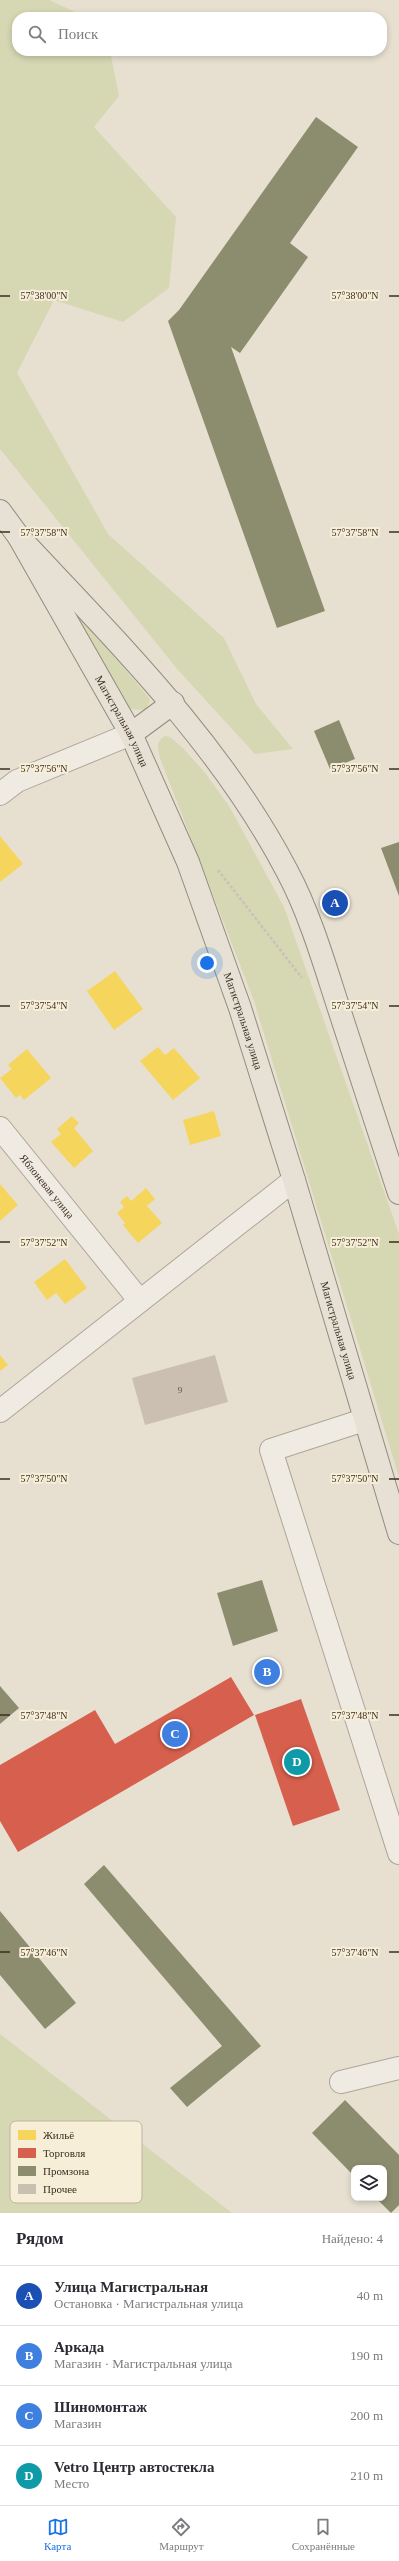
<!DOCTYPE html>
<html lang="ru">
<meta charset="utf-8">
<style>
:root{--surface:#fff;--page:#f2f2f3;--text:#2b2b33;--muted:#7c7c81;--line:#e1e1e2;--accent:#1a73e8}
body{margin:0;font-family:"Times New Roman",serif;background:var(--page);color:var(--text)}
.controls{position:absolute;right:12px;bottom:12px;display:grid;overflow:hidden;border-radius:8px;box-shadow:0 2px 6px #0003}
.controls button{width:36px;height:36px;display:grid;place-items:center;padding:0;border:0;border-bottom:1px solid var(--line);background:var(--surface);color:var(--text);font:20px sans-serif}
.you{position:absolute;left:207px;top:963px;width:14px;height:14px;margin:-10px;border:3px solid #fff;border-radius:50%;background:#1a73e8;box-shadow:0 0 0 6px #1a73e833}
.badge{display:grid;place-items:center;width:26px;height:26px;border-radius:50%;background:var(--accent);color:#fff;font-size:13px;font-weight:700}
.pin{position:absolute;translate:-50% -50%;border:2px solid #fff;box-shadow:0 1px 4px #0006}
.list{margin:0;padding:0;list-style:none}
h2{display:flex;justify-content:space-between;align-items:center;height:52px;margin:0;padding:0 16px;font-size:17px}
h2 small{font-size:13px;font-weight:400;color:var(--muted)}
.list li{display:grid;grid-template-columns:26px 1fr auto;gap:12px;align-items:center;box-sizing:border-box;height:60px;padding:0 16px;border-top:1px solid var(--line)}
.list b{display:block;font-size:15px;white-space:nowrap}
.list p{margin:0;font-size:13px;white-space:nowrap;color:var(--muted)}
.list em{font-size:13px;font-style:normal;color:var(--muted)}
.icon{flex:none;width:22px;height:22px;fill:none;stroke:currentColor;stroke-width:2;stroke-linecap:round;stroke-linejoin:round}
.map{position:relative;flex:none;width:399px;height:2213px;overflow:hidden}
.search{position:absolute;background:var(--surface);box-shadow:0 2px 6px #0003;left:12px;right:12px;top:12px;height:44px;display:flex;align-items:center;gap:10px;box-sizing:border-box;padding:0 14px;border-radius:16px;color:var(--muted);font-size:15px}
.sheet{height:292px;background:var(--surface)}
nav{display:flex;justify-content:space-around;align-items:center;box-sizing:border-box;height:56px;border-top:1px solid var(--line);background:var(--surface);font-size:11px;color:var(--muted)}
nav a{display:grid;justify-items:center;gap:2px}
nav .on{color:var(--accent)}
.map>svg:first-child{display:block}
.green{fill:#d6d7b3}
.homes{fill:#f6d55c}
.shops{fill:#d6604d}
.industry{fill:#8c8c6e}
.building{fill:#cbbfb2}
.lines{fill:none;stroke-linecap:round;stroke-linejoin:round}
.minor-casing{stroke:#ada599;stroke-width:24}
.major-casing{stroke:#928b80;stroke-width:24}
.path{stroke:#c8c2b9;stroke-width:2.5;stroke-dasharray:3 2;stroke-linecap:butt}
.minor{stroke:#efebe3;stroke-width:22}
.major{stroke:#e6e1d4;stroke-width:22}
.ticks{fill:none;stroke:#3d2e20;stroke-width:1.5}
.labels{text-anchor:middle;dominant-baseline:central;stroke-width:4;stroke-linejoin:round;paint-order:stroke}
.number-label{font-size:9px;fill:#605244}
.street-label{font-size:11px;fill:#3d2e20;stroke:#f7eed8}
.key{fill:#f7eed8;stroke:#bfb4a1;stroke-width:1}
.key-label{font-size:11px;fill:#3d2e20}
.ticks-label{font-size:10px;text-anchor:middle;fill:#3d2e20;stroke:#f7eed8;stroke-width:4;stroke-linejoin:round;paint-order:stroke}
</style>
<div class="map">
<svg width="399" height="2213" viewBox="0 0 399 2213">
<rect width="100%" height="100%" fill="#e7e0d1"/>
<g class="green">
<path d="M0,0H49L86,17H17V51H110L119,96L94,127L176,217L169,288L123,322L54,300L17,373L108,534L224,638L256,704L293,749L255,754L178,670L0,449Z"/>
<path d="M65,598L150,699L148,706L144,710L130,709Z"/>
<path d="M165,736L170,737L183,748L206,774L229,806L284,907L399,1234V1477L254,1001L160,758C158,749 155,742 165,736Z"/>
<path d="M0,2034L232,2213H0Z"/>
</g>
<g class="homes">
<path d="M0,836L23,864L0,882Z"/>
<path d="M115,971L143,1009L114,1030L87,991Z"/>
<path d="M158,1047L165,1055L174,1048L200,1078L173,1100L140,1061Z"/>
<path d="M27,1049L51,1078L24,1100L20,1095L16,1098L0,1078L12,1069L8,1065Z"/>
<path d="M214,1111L221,1136L190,1145L183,1120Z"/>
<path d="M72,1116L79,1123L74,1128L93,1151L74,1168L51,1142L61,1134L57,1129Z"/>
<path d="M0,1184L18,1205L0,1221Z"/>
<path d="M146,1188L155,1199L147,1206L162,1223L138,1243L123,1225L125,1223L117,1213L124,1207L120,1202L127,1196L131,1201Z"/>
<path d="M65,1259L87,1288L65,1304L56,1293L47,1300L34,1282Z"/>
<path d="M0,1355L8,1365L0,1371Z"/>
</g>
<g class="shops">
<path d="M231,1677L254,1715L18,1852L0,1821V1765L95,1710L115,1744Z"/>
<path d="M301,1699L340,1810L293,1826L255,1715Z"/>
</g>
<g class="industry">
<path d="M316,117L358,147L290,243L308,257L240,353L231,347L325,611L277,628L168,321L179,310Z"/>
<path d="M339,720L355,759L330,769L314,731Z"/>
<path d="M399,842V896L381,848Z"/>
<path d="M262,1580L278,1631L233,1646L217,1593Z"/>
<path d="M0,1686L19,1708L0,1724Z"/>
<path d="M104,1865L261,2046L187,2107L170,2088L222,2046L84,1884Z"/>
<path d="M0,1911L76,2003L45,2029L0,1975Z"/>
<path d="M345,2100L399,2155V2205L391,2213L376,2198H384V2168H354V2176L312,2133Z"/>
</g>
<path class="building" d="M215,1355L228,1402L145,1425L132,1378Z"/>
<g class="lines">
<g class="minor-casing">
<g id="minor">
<path d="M0,794L17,781L131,734"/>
<path id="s1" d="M0,1128L140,1301"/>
<path d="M0,1411L294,1180"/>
<path d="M364,1420L271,1450L399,1853"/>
<path d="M341,2082L399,2068"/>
</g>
</g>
<g class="major-casing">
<g id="major">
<path d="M0,511L19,537C117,642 220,743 287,871C310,914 324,963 339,1009C359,1070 379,1131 399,1193"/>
<path id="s2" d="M19,537L131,734L188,862L240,1008L294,1180L399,1533"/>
<path d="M131,734L173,703"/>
</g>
</g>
<path class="path" d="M218,870L302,978"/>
<use href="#minor" class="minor"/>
<use href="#major" class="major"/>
</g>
<path class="ticks" d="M0,296H10M389,296H399M0,532H10M389,532H399M0,769H10M389,769H399M0,1006H10M389,1006H399M0,1242H10M389,1242H399M0,1479H10M389,1479H399M0,1715H10M389,1715H399M0,1952H10M389,1952H399"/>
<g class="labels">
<g class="number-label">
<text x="180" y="1390">9</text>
</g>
<g class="street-label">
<text stroke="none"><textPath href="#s2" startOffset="211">Магистральная улица</textPath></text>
<text stroke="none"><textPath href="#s2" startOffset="535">Магистральная улица</textPath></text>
<text stroke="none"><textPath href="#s1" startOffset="75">Яблоневая улица</textPath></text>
<text stroke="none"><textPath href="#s2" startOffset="859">Магистральная улица</textPath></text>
</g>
</g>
<rect x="10" y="2121" width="132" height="82" rx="6" class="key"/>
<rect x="18" y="2130" width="18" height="10" fill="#f6d55c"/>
<rect x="18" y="2148" width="18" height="10" fill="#d6604d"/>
<rect x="18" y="2166" width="18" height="10" fill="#8c8c6e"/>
<rect x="18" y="2184" width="18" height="10" fill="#cbbfb2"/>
<g class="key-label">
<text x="43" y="2139">Жильё</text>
<text x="43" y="2157">Торговля</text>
<text x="43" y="2175">Промзона</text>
<text x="43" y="2193">Прочее</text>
</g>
<g class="ticks-label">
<text x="44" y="299">57°38'00"N</text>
<text x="355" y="299">57°38'00"N</text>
<text x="44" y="536">57°37'58"N</text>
<text x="355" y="536">57°37'58"N</text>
<text x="44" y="772">57°37'56"N</text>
<text x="355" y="772">57°37'56"N</text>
<text x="44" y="1009">57°37'54"N</text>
<text x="355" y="1009">57°37'54"N</text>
<text x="44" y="1246">57°37'52"N</text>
<text x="355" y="1246">57°37'52"N</text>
<text x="44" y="1482">57°37'50"N</text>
<text x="355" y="1482">57°37'50"N</text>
<text x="44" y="1719">57°37'48"N</text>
<text x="355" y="1719">57°37'48"N</text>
<text x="44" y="1956">57°37'46"N</text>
<text x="355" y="1956">57°37'46"N</text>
</g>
</svg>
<div class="controls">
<button><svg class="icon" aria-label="layers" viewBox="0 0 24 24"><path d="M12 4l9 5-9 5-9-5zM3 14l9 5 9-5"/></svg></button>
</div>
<div class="you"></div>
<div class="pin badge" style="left:335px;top:903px;background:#1a4fb4">A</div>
<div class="pin badge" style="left:267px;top:1672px;background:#3f7fe0">B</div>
<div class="pin badge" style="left:175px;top:1734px;background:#3f7fe0">C</div>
<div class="pin badge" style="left:297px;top:1762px;background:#0f9aa8">D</div>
<div class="search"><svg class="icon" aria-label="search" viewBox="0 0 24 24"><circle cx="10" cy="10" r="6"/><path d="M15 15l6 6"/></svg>Поиск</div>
</div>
<section class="sheet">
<h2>Рядом<small>Найдено: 4</small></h2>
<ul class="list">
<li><span class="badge" style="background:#1a4fb4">A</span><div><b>Улица Магистральная</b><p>Остановка · Магистральная улица</p></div><em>40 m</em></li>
<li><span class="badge" style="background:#3f7fe0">B</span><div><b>Аркада</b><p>Магазин · Магистральная улица</p></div><em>190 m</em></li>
<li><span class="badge" style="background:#3f7fe0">C</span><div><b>Шиномонтаж</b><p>Магазин</p></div><em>200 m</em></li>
<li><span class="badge" style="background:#0f9aa8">D</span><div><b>Vetro Центр автостекла</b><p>Место</p></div><em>210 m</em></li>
</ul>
</section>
<nav>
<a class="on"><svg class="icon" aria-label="map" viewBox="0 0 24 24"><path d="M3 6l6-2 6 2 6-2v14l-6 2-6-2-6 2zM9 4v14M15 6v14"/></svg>Карта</a>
<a><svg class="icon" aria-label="directions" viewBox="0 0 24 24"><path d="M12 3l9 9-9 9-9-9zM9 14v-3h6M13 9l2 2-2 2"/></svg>Маршрут</a>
<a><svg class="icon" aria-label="saved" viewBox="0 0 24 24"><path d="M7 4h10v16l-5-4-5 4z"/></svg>Сохранённые</a>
</nav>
